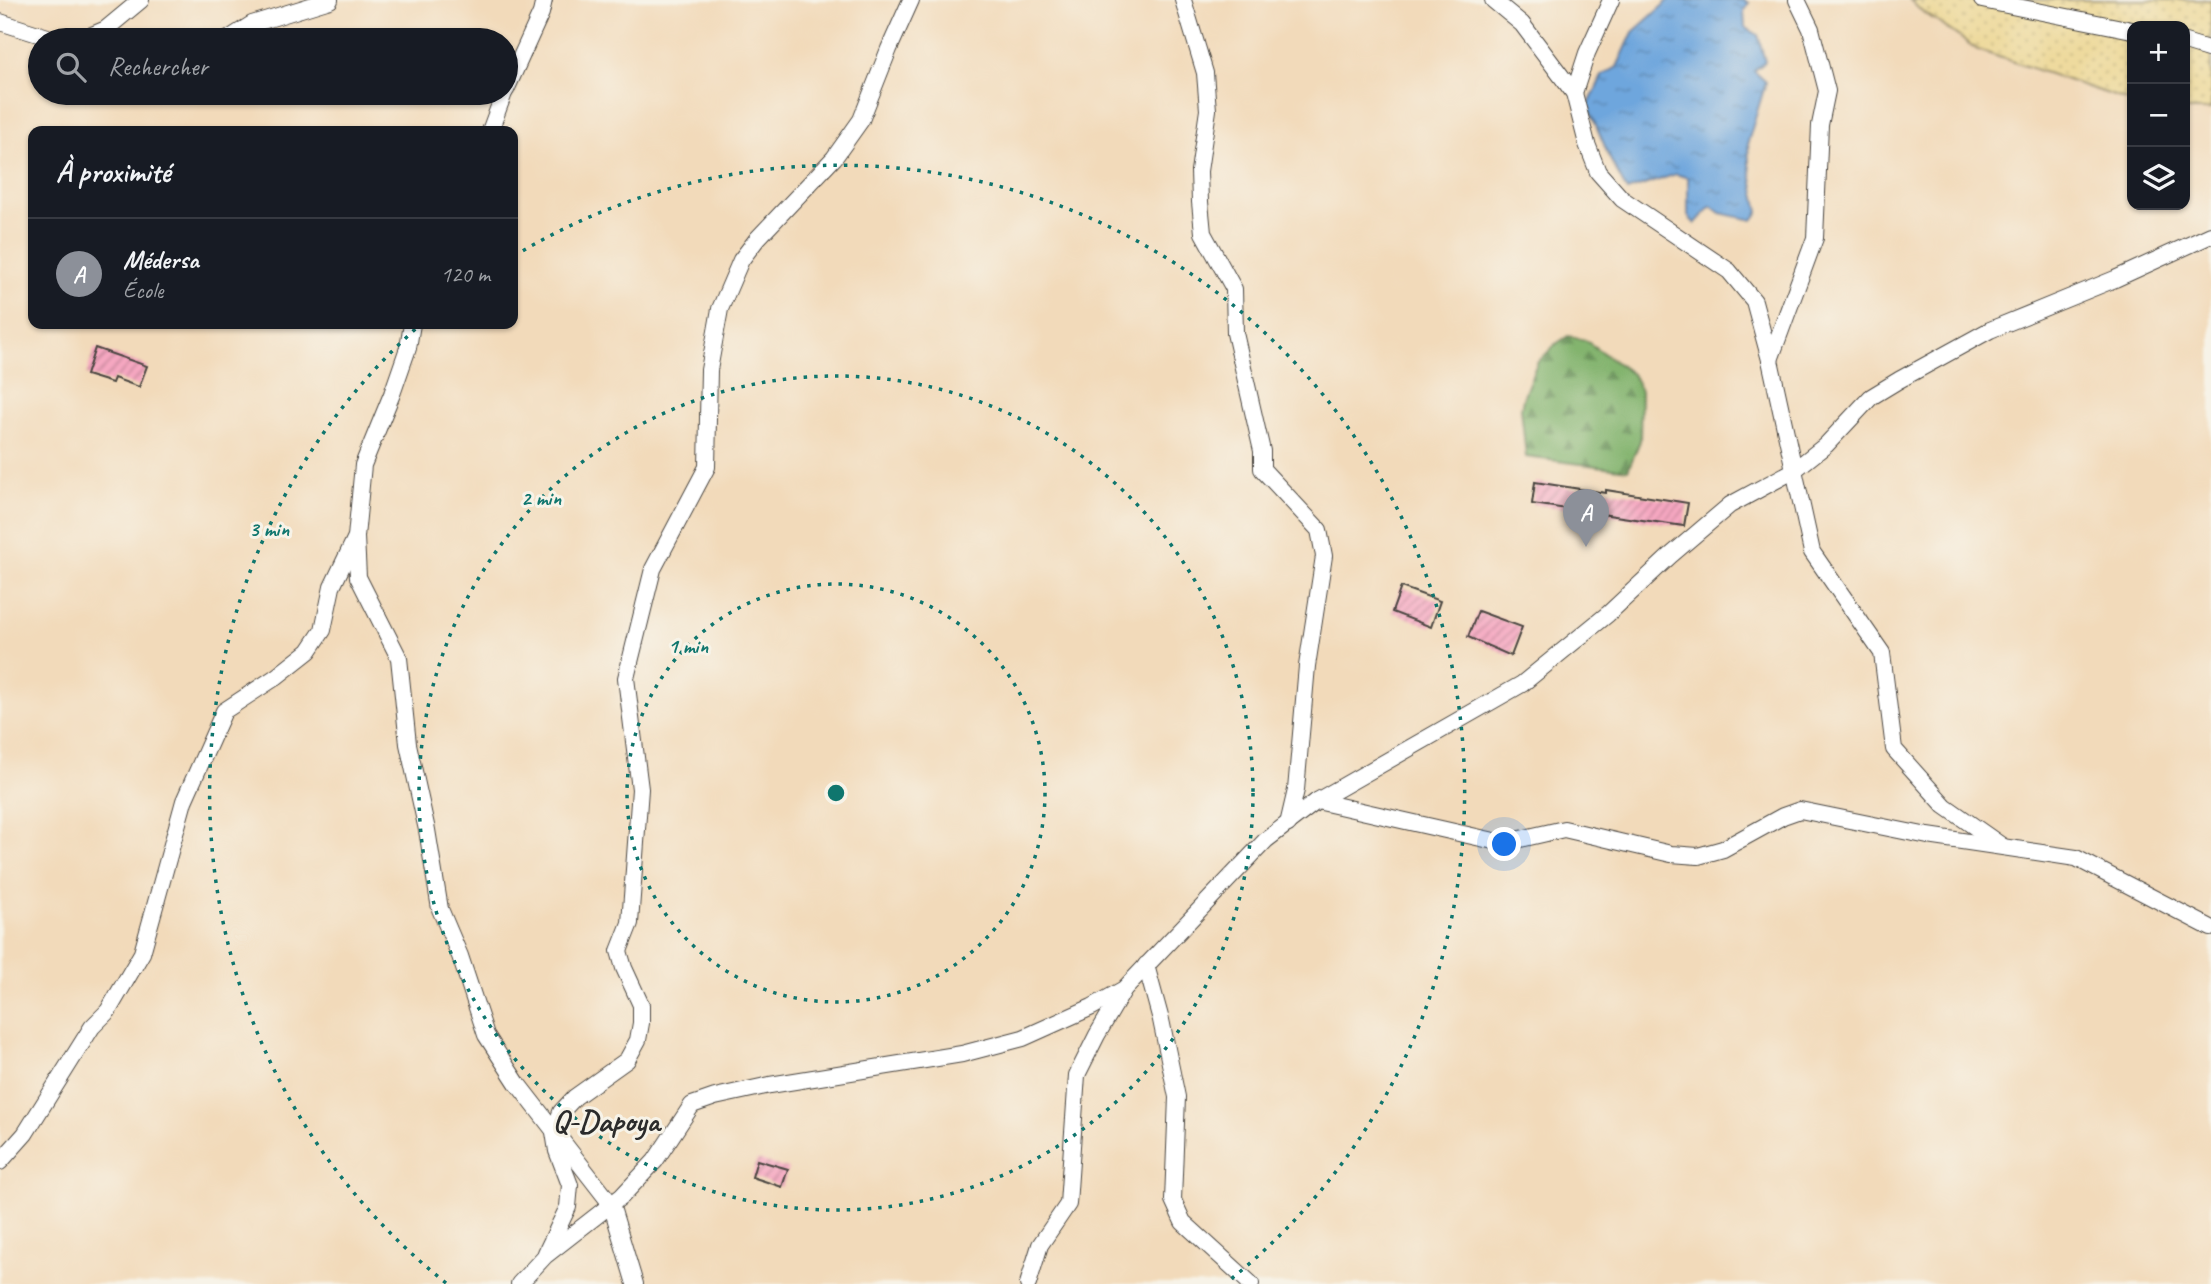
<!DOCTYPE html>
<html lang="fr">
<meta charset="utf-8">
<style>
:root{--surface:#171b24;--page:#20242c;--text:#f1f3f6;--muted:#9ea1a6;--line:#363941;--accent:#8c9099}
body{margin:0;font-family:Caveat,sans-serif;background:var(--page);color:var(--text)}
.controls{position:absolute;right:21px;top:21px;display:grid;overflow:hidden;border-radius:14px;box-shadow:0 2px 5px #0004}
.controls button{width:63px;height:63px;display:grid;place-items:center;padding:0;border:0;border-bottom:2px solid var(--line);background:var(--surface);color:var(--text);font:35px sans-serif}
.you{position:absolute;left:1505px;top:845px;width:24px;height:24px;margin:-18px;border:5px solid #fff;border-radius:50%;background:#1a73e8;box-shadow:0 0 0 10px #1a73e833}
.badge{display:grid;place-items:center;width:46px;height:46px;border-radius:50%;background:var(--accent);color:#fff;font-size:23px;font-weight:700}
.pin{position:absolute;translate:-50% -58px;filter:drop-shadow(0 2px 4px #0008)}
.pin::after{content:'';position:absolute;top:37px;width:24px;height:21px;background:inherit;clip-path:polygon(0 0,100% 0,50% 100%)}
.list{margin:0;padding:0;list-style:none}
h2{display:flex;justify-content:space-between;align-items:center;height:91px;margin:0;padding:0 28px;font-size:30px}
h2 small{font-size:23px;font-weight:400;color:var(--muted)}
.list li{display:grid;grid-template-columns:46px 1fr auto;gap:21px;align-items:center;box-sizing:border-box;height:112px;padding:0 28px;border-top:2px solid var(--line)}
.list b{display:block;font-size:26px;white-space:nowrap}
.list p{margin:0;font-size:23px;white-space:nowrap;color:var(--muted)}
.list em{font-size:23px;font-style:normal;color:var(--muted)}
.icon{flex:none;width:38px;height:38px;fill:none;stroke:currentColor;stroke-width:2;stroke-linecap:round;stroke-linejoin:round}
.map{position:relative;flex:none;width:2211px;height:1284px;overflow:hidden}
.search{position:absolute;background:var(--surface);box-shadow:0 2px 5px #0004;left:28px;top:28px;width:490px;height:77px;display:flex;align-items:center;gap:18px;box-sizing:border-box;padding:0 24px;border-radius:38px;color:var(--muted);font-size:26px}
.panel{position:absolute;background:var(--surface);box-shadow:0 2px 5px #0004;left:28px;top:126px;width:490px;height:203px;border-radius:14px}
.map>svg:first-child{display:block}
.forest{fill:url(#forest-firs);stroke:#57704c;stroke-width:2}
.sand{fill:url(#sand-dots);stroke:#8c8264;stroke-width:2}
.water{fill:url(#water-ripples);stroke:#4c6884;stroke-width:2}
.building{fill:url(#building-hatch)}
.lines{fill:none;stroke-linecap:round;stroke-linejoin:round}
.street-casing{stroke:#494540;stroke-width:18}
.street{stroke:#fff;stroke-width:16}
.ring{fill:none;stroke:#0f766e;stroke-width:3.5;stroke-dasharray:3.5 7}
.labels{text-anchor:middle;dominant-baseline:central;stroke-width:6;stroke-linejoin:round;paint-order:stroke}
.quarter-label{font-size:32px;font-weight:bold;fill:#2b2b2b;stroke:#f7f3e8}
.centre{fill:#0f766e;stroke:#f7f3e8;stroke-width:3.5}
.ring-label{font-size:21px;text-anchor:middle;font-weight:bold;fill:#0f766e;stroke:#f7f3e8;stroke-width:6;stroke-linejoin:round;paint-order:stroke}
</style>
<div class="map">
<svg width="2211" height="1284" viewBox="0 0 2211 1284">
<defs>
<pattern id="forest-firs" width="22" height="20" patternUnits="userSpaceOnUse" patternTransform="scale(1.75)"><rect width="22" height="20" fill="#83b46e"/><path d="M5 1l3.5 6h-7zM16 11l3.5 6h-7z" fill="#6b935b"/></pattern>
<pattern id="sand-dots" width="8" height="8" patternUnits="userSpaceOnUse" patternTransform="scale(1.75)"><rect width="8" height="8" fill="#eeda9e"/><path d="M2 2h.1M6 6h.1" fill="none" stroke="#cb8" stroke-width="1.8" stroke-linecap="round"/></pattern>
<pattern id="water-ripples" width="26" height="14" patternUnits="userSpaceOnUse" patternTransform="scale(1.75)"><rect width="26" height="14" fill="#6ea6dd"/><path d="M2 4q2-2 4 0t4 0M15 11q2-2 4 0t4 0" fill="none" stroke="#5b87b3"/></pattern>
<pattern id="building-hatch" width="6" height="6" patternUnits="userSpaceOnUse" patternTransform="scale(1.75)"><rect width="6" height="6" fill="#f6a7c1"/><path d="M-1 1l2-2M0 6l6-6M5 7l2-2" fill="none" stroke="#c7889d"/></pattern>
</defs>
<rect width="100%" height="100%" fill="#f7f3e8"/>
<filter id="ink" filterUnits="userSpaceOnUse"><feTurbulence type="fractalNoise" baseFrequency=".0143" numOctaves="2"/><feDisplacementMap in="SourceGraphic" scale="14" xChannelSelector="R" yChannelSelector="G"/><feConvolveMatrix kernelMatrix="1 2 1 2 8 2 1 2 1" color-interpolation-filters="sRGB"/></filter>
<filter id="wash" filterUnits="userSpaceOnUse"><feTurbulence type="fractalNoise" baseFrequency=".00686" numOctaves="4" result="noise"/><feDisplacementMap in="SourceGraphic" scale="28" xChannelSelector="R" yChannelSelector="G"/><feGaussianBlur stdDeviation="1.57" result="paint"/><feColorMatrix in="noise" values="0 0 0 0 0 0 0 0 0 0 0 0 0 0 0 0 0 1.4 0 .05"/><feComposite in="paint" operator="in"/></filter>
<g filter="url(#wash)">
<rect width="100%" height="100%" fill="#f2daba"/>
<path class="forest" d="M1568,336L1585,340L1632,374L1641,391L1640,441L1628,470L1526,457L1521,408L1524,395L1537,363L1556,344Z"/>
<path class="sand" d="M1910,0H2211V110H2185V26H2132V102L1978,50L1919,9Z"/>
<path class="water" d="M1669,0H1743L1749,3L1744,11L1745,27L1758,35L1765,62L1754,71L1766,82L1748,142L1749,164L1759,212L1753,220L1720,213L1711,206L1695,224L1688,216V178L1676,174L1627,191L1610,159L1588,106L1602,76L1617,67L1633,32Z"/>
<g id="blocks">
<g class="building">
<path d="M95,348L147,366L139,387L114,378L112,383L86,375Z"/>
<path d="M1535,482L1606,493V490L1688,503L1684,526L1532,504Z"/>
<path d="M1401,587L1440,601L1431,627L1392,612Z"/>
<path d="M1478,611L1522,627L1511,656L1468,637Z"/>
<path d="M757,1160L788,1169L782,1187L752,1177Z"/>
</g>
</g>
</g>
<g filter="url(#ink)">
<use href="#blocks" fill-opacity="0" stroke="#494540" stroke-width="2"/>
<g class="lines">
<g class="street-casing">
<g id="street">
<path d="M1183,0L1205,73L1208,110L1199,171L1200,202L1203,233L1234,289L1235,333L1262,451V469L1319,530L1324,556L1307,666L1296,790L1288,824"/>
<path d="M1493,0L1522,24L1574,93L1587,144L1598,172L1622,199L1729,271L1754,301L1770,360L1812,552L1882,653L1894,749L1945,806L2002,846"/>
<path d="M1982,0L2132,30"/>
<path d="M0,22L54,39L62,40"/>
<path d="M80,40L106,29L141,0"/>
<path d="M227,40L252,24L330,0"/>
<path d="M2185,42L2211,50"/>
<path d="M506,90L541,13L544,0"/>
<path d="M1574,93L1587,53L1611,0"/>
<path d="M490,131L504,93"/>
<path d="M412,324L408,348L392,394L363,465L356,537L358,577L399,658L408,744L427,830L440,909L460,956L486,1035L517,1083L611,1204L635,1284"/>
<path d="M1770,360L1815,238L1820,125L1827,91L1811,29L1797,0"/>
<path d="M1317,801L1503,843L1564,829L1671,854L1698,856L1723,849L1783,816L1800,810L1928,836L2076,858L2211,928"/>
<path d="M1146,965L1161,1020L1177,1097L1173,1200L1183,1222L1251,1284"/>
<path d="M0,1162L25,1134L92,1027L108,1011L142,953L184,801L224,711L276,677L309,651L323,630L332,587L355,539"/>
<path d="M546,1253L568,1207L570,1185L557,1151L554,1132L561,1112L575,1097L627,1060L638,1040L641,1023V1005L624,968L619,951L630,923L640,789L626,678L653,569L707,467L709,370L720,309L741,260L757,239L834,158L861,120L889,49L911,0"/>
<path d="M519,1284L545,1256L622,1196L655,1161L692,1105L715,1097L770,1085L962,1054L1023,1038L1092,1007L1124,989L1266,840L1317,801L1522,684L1608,614L1670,556L1730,505L1793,471L1826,445L1871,397L1899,380L1990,330L2115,279L2211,235"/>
<path d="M1028,1284L1040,1245L1068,1204L1077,1075L1097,1035L1123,991"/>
</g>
</g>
<use href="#street" class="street"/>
</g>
</g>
<g class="ring">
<circle cx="836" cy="793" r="209"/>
<circle cx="836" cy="793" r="417"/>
<path d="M446 1283A626 626 0 0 1 421 324M514 256A626 626 0 0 1 1226 1283"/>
</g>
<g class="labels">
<g class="quarter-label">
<text x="606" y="1120">Q-Dapoya</text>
</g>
</g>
<circle cx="836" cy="793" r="10" class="centre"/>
<g class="ring-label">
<text x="541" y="505">2 min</text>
<text x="269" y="536">3 min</text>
<text x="688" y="653">1 min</text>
</g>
</svg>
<div class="controls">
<button>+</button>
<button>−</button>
<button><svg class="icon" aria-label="layers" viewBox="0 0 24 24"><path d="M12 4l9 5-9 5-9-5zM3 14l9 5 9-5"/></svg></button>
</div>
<div class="you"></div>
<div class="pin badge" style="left:1586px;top:547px">A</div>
<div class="search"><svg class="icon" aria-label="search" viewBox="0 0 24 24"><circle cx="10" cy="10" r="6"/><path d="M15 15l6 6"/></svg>Rechercher</div>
<section class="panel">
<h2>À proximité<small></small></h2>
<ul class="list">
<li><span class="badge">A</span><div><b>Médersa</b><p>École</p></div><em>120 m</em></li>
</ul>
</section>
</div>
